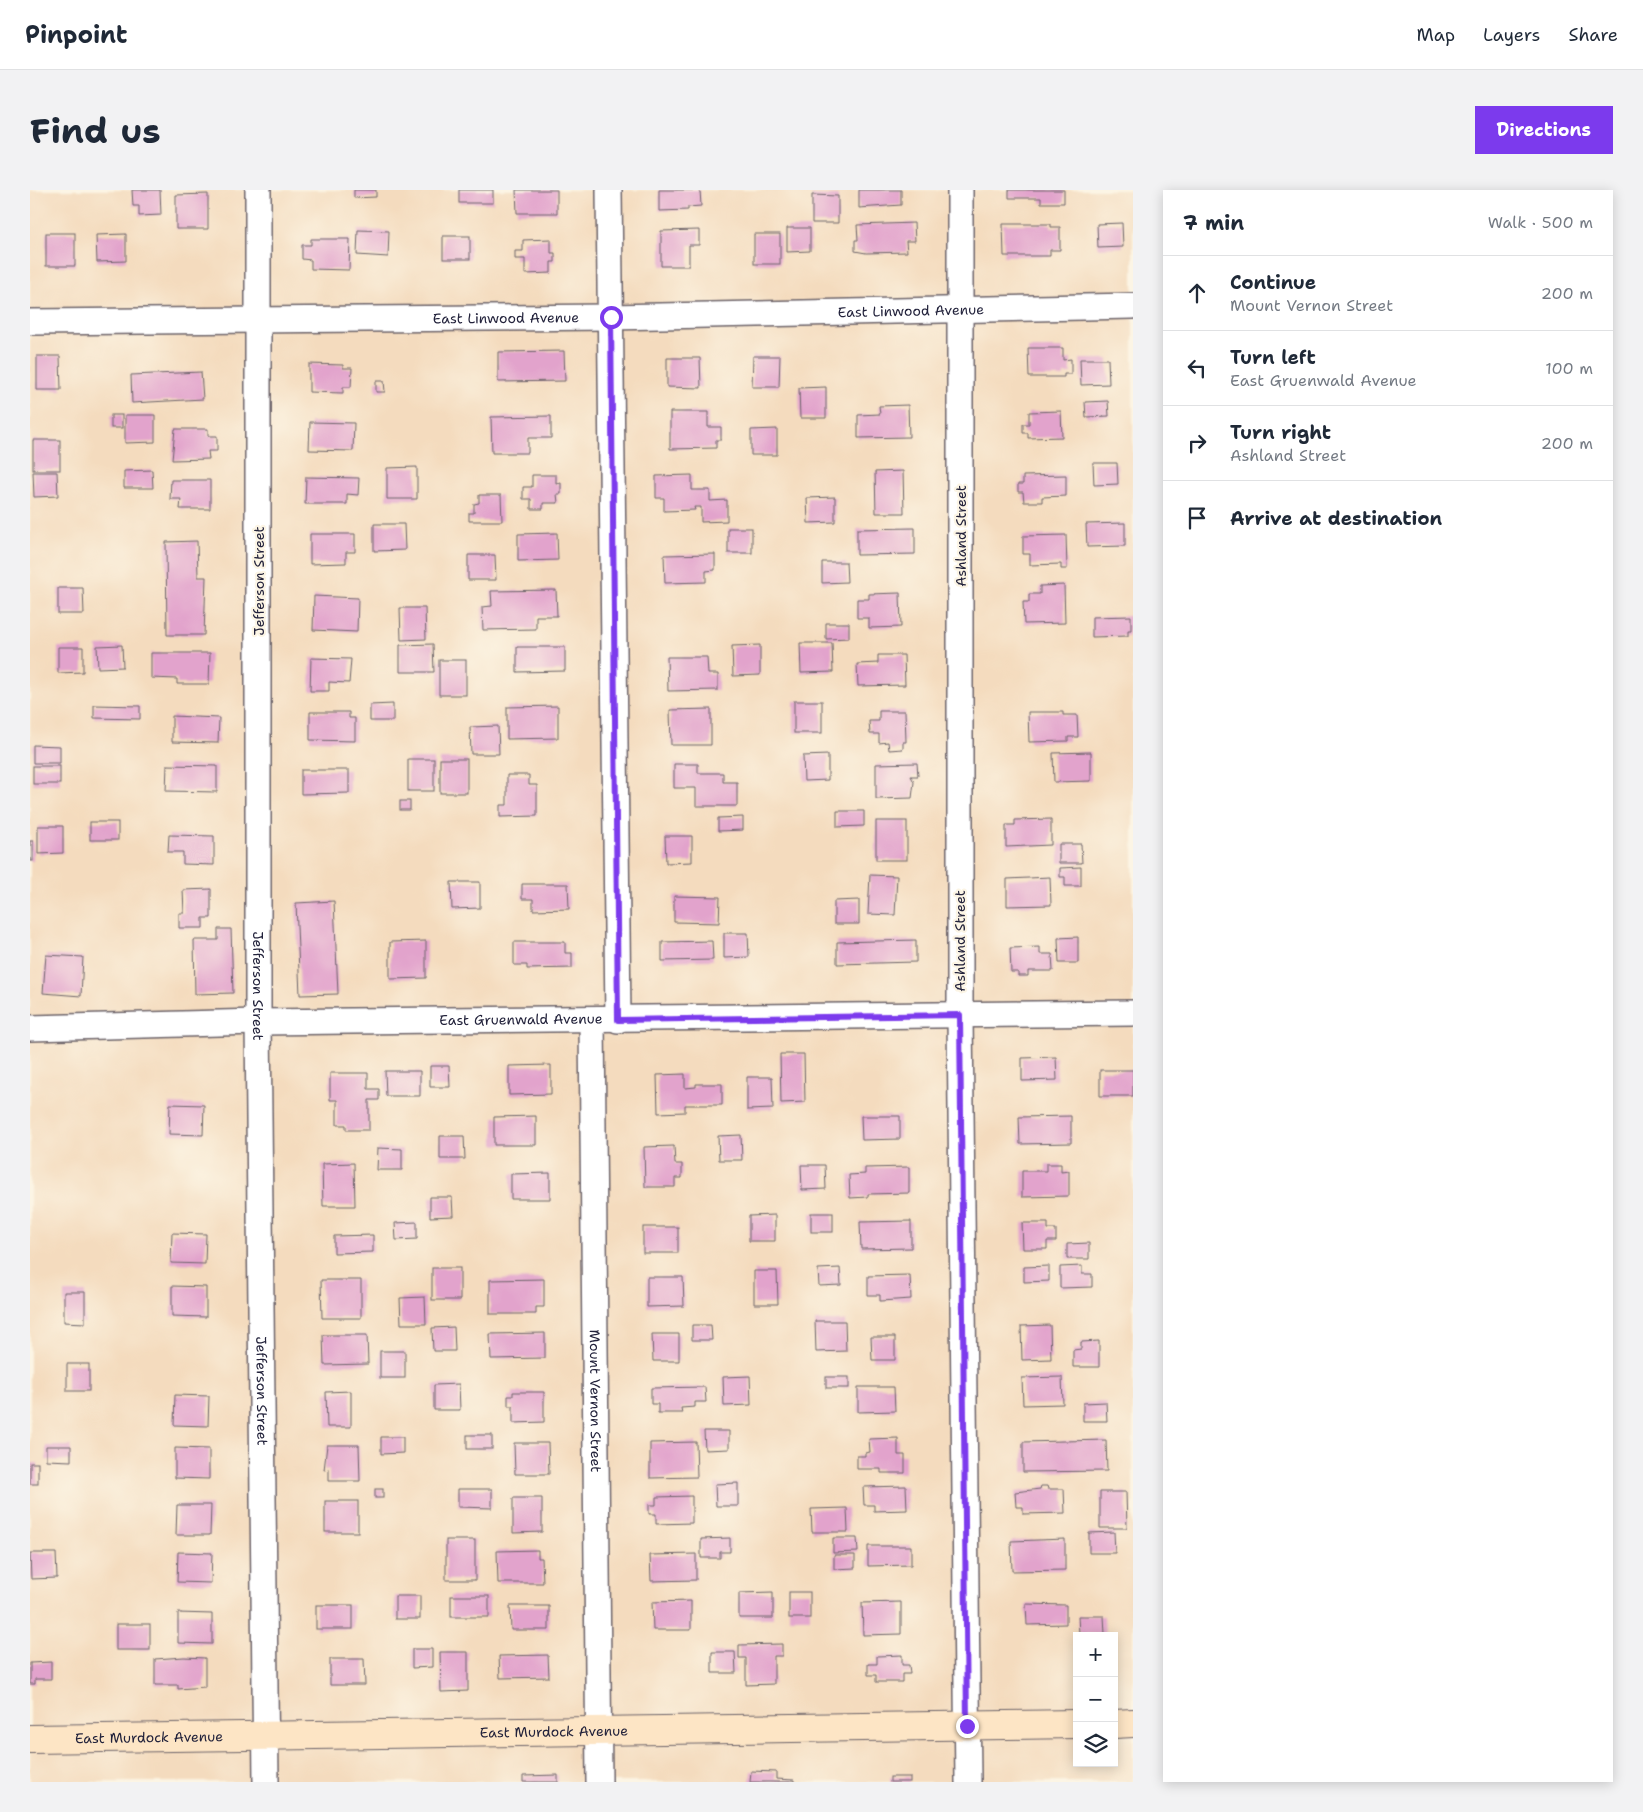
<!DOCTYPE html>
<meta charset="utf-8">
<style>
:root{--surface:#fff;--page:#f2f2f3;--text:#1f2937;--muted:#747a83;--line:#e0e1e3;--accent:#7c3aed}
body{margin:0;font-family:"Shantell Sans",sans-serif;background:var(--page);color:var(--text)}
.controls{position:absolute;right:15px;bottom:15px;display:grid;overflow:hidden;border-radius:0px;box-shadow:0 2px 12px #0003}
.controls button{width:45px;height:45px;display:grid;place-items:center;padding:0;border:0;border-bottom:1px solid var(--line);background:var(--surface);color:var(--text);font:25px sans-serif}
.stop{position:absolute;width:15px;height:15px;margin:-11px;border:4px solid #7c3aed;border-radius:50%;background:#fff}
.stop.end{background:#7c3aed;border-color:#fff;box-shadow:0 1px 5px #0008}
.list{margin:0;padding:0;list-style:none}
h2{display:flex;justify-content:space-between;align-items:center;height:65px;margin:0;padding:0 20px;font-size:21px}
h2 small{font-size:16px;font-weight:400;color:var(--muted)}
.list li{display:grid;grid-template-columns:32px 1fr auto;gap:15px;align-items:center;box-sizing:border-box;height:75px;padding:0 20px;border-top:1px solid var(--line)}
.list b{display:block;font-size:19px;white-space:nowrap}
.list p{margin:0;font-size:16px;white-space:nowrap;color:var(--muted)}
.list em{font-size:16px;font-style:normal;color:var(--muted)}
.icon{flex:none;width:28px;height:28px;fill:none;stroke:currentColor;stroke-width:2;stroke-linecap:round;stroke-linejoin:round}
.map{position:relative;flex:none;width:1103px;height:1592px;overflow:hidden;border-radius:0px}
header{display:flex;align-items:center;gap:30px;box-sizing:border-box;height:70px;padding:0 25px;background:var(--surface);border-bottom:1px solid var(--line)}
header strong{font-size:24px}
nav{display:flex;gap:28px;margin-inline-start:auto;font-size:18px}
.intro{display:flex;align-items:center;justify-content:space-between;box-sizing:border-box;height:120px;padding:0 30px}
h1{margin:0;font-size:35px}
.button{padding:12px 22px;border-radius:0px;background:var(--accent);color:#fff;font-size:18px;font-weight:700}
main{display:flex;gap:30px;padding:0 30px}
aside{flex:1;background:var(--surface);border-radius:0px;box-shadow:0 2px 12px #0003}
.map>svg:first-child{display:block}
.building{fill:#e2a3cc}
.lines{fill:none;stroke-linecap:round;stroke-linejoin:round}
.minor-casing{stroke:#6c6369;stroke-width:28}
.secondary-casing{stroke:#6c6369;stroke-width:30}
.minor{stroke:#fff;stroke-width:25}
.secondary{stroke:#fde5c5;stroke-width:28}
.route{stroke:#7c3aed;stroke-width:6}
.labels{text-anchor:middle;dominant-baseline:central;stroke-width:4.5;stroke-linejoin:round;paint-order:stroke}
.street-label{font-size:14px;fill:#22223b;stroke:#fcf5e5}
</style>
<header>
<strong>Pinpoint</strong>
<nav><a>Map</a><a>Layers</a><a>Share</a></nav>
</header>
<div class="intro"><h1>Find us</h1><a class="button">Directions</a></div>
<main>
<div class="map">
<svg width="1103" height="1592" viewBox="0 0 1103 1592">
<rect width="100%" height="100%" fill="#fcf5e5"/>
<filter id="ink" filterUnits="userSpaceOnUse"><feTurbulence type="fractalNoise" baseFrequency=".02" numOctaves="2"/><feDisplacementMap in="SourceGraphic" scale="10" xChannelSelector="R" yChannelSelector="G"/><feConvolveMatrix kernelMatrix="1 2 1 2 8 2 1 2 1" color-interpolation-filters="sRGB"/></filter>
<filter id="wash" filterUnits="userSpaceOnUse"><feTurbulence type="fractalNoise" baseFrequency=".0096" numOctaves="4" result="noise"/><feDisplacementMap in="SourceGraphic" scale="20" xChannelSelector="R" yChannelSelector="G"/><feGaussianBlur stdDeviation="1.12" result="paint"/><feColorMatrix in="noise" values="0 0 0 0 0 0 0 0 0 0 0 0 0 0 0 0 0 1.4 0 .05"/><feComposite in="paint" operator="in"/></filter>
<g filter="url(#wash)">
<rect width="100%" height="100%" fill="#f4dbbe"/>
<g id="blocks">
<g class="building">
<path d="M102,0H130L131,25L109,26V16H103Z"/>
<path d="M324,0H346V7L324,8Z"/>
<rect x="429" y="0" width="34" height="13"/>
<path d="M486,0H527V23H487Z"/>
<path d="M629,0H670L671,16L658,17V20L629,21Z"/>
<path d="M829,0H871V15L829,18Z"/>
<path d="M979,0H1034V13H1011V8H979Z"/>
<path d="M178,4V39H146V5Z"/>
<path d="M782,5L808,6V33H782Z"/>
<path d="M884,33L885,51H876L877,62L836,63L825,61V50H828L827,35Z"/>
<path d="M1092,33L1093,57L1068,58L1067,34Z"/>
<path d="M973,34H1021V37H1030V60H1020V66H974Z"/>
<path d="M757,38H780V61L757,62Z"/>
<path d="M328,40L359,41L358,67L327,65Z"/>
<path d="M669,40V55H659V76H631V41Z"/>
<rect x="16" y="43" width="29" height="33"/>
<path d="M96,44V71L67,72L66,45Z"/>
<rect x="724" y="44" width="26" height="30"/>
<rect x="413" y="46" width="27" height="23"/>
<path d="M281,49H320L319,80L281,79V70L272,69V55H281Z"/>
<path d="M521,49V63H525V72H521V83L495,84V69H485V61H493V50Z"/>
<path d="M998,158H1033V170L1041,169V184H1034V187H999Z"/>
<path d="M534,161L535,191L468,192V162Z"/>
<path d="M7,166H30L31,200H7Z"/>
<path d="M723,166H750L749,197H722Z"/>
<path d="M637,168H670L671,198L637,197Z"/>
<path d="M1050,169H1078L1079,194L1051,195Z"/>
<path d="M279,174L313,175V178H322L321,197H313V203L279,202Z"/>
<path d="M171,182L173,209L102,213L101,185Z"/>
<path d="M346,191H354L355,202H346Z"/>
<path d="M796,197V228H770L769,198Z"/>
<path d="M1078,211L1079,226L1056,227L1055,212Z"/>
<path d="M878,215L879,247L828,248V225L850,224L849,216Z"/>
<path d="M1031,221L1032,247L998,248V243H993V234H999V222Z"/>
<path d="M640,222H678V237H691V250H686V258L640,259Z"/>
<rect x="81" y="225" width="11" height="13"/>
<path d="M95,225H125V252L95,253Z"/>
<path d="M521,226V248H498V263H462L461,227Z"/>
<path d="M280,232L324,233L323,261L279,260Z"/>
<path d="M145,239H178V246H187V261H178L179,269L142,270Z"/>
<path d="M747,239V265H721V240Z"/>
<rect x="3" y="250" width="27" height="30"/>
<path d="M1063,273H1087L1088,294L1064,295Z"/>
<path d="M387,277V309H357V278Z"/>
<path d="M122,280L123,298H94V281Z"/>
<path d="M873,281L874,323H846L845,282Z"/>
<path d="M3,282H27L28,306L4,307Z"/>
<path d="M502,285H526V294L531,293V304H527L528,313H513V319H501V309H493V297H502Z"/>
<path d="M662,285V300H680V311L697,310V331L671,332V317H664L665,320L634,321V308H626V286Z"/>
<path d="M1036,285V306L1012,307V312H994L993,302H988V294H993V286Z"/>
<path d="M276,287L329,288L328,305L317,304V314H275Z"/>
<path d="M141,290H180V319H150L151,309H140Z"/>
<path d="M449,305H471L472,331H439V323H444V314L449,313Z"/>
<path d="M805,307V332L778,333L777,308Z"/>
<path d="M1095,333V356L1057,357L1056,334Z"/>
<path d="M344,334H374L375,360L344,361Z"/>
<rect x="698" y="338" width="24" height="25"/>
<path d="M885,338V364L827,365V339Z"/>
<path d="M527,343L528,370L488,371V344Z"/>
<path d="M280,344H325V362H316V373L280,374Z"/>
<path d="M1036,345L1037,379H1031V374L1000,375V364H993V346Z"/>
<path d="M167,351L168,387H176L174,445H137L136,352Z"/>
<path d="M685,364V380L676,381V392L635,393L634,365Z"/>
<path d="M438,365H465L466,390H438Z"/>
<path d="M792,372H816L817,392L792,393Z"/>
<path d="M1034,395L1035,433L994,434L993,412H999V404H1010V396Z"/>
<path d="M28,398H53L54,424H28Z"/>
<path d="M526,400L527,426H506V439L453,440L452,417L462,416L461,401Z"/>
<path d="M870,403L871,437L839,438V428H827V409H839V404Z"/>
<path d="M284,406L328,408L327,442L283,440Z"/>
<path d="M370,418H395L396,449L371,450Z"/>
<path d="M1101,426V440H1098V446L1062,447V427Z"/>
<path d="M796,433H819V448L796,449Z"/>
<path d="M770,453H802L803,482L771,483Z"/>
<path d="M403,454L404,482H370V455Z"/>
<path d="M92,455L93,477L68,478L67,456Z"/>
<path d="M730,455V485L703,486L702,456Z"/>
<path d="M28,457H53V482L28,483Z"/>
<path d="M487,457H535V481L487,482Z"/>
<path d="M121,463H180L179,494H147V489L121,488Z"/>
<path d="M848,465H874L875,495L828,496L827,474L848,473Z"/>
<path d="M637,467H677L678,484H688V500L638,501Z"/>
<path d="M281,468L321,469L319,493L299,492V501H280Z"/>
<rect x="409" y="470" width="27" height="35"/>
<rect x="764" y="511" width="28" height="32"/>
<path d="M363,514V531H340V515Z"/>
<path d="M64,515L110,516V529L64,528Z"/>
<path d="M528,516V548L477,549V517Z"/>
<path d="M681,519V555H641L640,520Z"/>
<path d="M849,521H875L876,552H873V559L859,560L858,552L849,553V544H840L839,531H849Z"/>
<path d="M280,522H319V528H325V551L280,550Z"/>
<path d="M998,522H1033V525H1047L1048,547H1038V551L999,552Z"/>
<path d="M142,526L189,528L188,553L142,552Z"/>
<path d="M468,536L469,564H441L440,537Z"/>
<path d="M3,555L30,556V573H3Z"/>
<path d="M1061,562V591L1024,592L1023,563Z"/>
<path d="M798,565V590L774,591L773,566Z"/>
<rect x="378" y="569" width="26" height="32"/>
<rect x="410" y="569" width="27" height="34"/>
<path d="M887,573L888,586H881L884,592L882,608L846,609V574Z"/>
<path d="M644,574H668V583H693V592H707V616H666V598H644Z"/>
<path d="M137,575L187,576V602L136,601Z"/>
<rect x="3" y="576" width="27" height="18"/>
<path d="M271,580H319V603L271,604Z"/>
<path d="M477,585H499V595H507V626L470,627V615H477Z"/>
<rect x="370" y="611" width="10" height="9"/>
<path d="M807,621H834V636L807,637Z"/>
<path d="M713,627V640L688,641V628Z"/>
<path d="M1021,629V655L976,657V635H985V630Z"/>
<rect x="846" y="631" width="31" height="39"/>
<rect x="60" y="632" width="28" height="18"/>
<path d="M8,636H33V663L8,664Z"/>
<path d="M139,645L184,646V675L153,674V662H138Z"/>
<path d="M635,646H662V672L636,673Z"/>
<rect x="0" y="651" width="3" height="20"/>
<path d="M1029,654H1051L1052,673H1029Z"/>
<path d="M1051,677V696H1035V687H1030V678Z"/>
<path d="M840,685L867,686L865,725L838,724Z"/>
<path d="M1020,687L1021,715L977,716V689Z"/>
<path d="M421,692H450V718L422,719Z"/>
<path d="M492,694H538L539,719L503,720V709H492Z"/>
<path d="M181,699V728H173V738H149V723H154L153,700Z"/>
<path d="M644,706L690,707L689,733L644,732Z"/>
<path d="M829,710V734H804V711Z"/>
<path d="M304,711L308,804L270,805L266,713Z"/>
<path d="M188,739H201L203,803L165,804L164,750H188Z"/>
<path d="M694,743H718L719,767L694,768Z"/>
<path d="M1048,747V773H1029L1028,748Z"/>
<path d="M886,750V772L807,774V752Z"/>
<path d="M396,751V788L360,789V752Z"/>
<path d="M682,751L683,770L632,771V752Z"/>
<path d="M484,752H535V763H542V778L497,779V775H484Z"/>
<path d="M1010,757V764H1022L1023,781H998V786H988V782H981L980,758Z"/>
<path d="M16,765L53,767L51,806L13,803Z"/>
<path d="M750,864H774L775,912L751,913Z"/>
<path d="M1026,867L1027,890L992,891V868Z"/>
<path d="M521,875V904L479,905V876Z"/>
<path d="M400,876H419L420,897H400Z"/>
<rect x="1070" y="880" width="33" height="26"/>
<path d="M355,881H390V906H356Z"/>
<path d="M300,883H338V899H349V910H339V940H316V935H307V910H300Z"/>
<path d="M655,884V898L666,897V894H692V915H655V922L628,923L627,885Z"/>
<path d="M717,887H742L743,919L717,920Z"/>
<path d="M140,914L174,915L173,945L139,944Z"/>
<path d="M506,926V955H464V927Z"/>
<path d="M831,926H870V949L832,950Z"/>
<path d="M1041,926V953L990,954L989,927Z"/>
<path d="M711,945L712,970H689L688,946Z"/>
<path d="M410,946H434L435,969H410Z"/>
<path d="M644,956L645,974H652V988H645V997H615L614,957Z"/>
<path d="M348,958L372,959V980H347Z"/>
<path d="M324,973L325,1016H293L292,974Z"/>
<path d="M1016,974H1031V982L1039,981V1006L992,1007V981H1016Z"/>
<path d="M771,975H795L796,999L772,1000Z"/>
<path d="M879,977V1003L838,1004V1007L820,1008L819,985L835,984V978Z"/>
<path d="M520,983V1009H481V984Z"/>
<path d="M400,1007H422L423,1026L400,1027Z"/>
<rect x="781" y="1023" width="22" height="19"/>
<path d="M745,1025V1051H719V1026Z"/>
<path d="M881,1031V1058L831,1059L830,1032Z"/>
<path d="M387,1032V1049L366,1050L365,1033Z"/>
<path d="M992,1033H1018V1039H1026V1051H1017V1059H993Z"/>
<rect x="613" y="1037" width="35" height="26"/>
<path d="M142,1043L176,1044L175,1074L141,1073Z"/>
<path d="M343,1045V1062L304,1063V1046Z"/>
<path d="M1059,1053V1069H1037V1054Z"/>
<path d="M1019,1076V1091L994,1092V1077Z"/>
<path d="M1052,1076V1084H1062V1097L1030,1098V1077Z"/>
<rect x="402" y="1078" width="28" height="32"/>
<path d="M810,1078L811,1095L789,1096L788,1079Z"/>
<path d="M724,1081H747L748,1114H724Z"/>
<path d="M880,1085L881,1109L850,1111V1105H838V1086Z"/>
<path d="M617,1087H653L654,1116L617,1117Z"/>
<path d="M514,1089V1117H506V1124H460V1090Z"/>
<path d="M291,1090H331V1128H292Z"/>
<path d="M142,1096L176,1097V1127L142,1126Z"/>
<path d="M34,1102H55V1133L34,1132Z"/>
<path d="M395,1107L396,1134H371L370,1108Z"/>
<path d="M785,1131H815L816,1161L786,1162Z"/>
<path d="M662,1135H681L682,1150H662Z"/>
<path d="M1020,1135L1021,1169L992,1170L991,1136Z"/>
<path d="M424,1137L425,1161H403L402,1138Z"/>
<path d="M515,1143V1168L461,1169L460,1144Z"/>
<path d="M622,1144H649V1171H623Z"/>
<path d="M293,1145H337L338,1174L294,1175Z"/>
<path d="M841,1147H865V1170H842Z"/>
<path d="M1069,1151V1177H1043V1160L1051,1159V1152Z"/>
<rect x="350" y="1161" width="25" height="27"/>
<rect x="37" y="1174" width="22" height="27"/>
<path d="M720,1186L721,1215L694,1216L693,1187Z"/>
<rect x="796" y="1187" width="23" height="11"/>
<path d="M1032,1187L1033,1214L993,1215L992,1188Z"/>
<path d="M429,1194L430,1220H404V1195Z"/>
<path d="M675,1197L676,1212H665V1217L651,1218L652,1223H628V1214H621V1198Z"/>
<path d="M828,1197H864L865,1221L828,1222Z"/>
<path d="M321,1201V1237H297L296,1202Z"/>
<path d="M483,1202H514V1232L483,1233V1216H478V1206H483Z"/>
<path d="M145,1205L179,1206L178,1236L144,1235Z"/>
<path d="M1076,1212L1077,1231H1053V1213Z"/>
<path d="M674,1241H699V1259L675,1260Z"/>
<rect x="437" y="1245" width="25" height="14"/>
<path d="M351,1247H373V1263L351,1264Z"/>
<path d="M868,1248V1265H875V1283H851V1279H827V1266H835V1263L840,1262L839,1249Z"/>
<path d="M1076,1250L1077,1281L993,1282V1252Z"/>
<path d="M666,1252L667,1287L620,1288V1253Z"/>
<path d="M484,1253H518L519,1284H485Z"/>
<path d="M297,1255H329L330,1291H299V1279L294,1280Z"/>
<path d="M16,1256H41V1271L16,1270Z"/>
<path d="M145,1258L179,1259V1289L145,1288Z"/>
<rect x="0" y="1273" width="8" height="21"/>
<path d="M708,1293V1316H686L685,1294Z"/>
<path d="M876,1296L877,1320L844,1321V1315H834L833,1297Z"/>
<path d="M1011,1296H1017L1018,1299H1034L1035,1323L993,1324V1317H986L985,1302L1010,1299Z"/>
<rect x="345" y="1299" width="8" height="9"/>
<path d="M428,1299H462V1318L428,1317Z"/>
<path d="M1070,1302H1096L1097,1338H1070Z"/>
<path d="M662,1306V1333L626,1334V1324H619V1315H626V1307Z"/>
<path d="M483,1308H512V1342L483,1343Z"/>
<rect x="295" y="1311" width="33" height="31"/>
<path d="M147,1315H181L180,1345H146Z"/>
<path d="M817,1318L818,1342H782L781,1319Z"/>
<path d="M1084,1342L1085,1363H1059V1343Z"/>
<path d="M700,1348V1362H690V1368H671V1349Z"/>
<path d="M803,1348H827L828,1362L803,1363Z"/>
<path d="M1035,1349V1380L982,1381L981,1351Z"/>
<rect x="416" y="1350" width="29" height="40"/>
<path d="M838,1356H881V1375L838,1376Z"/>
<path d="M508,1360V1368H512L513,1393H468L467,1361Z"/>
<path d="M148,1362L182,1363L181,1393L147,1392Z"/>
<path d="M0,1363H26L27,1388L1,1389Z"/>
<path d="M666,1364V1390L621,1391L620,1365Z"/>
<path d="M804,1365H825V1378L804,1379Z"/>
<path d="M743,1402V1428H709V1403Z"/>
<rect x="759" y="1402" width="21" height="26"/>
<rect x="365" y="1406" width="25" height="23"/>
<rect x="421" y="1406" width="38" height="21"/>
<path d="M661,1411V1440H623L622,1412Z"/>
<path d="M871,1412V1444L833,1445L832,1413Z"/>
<path d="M996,1414L1036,1415V1434L997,1435Z"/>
<rect x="286" y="1415" width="37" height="24"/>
<path d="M480,1416H519V1440H481Z"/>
<path d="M148,1423L182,1424V1454L148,1453Z"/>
<path d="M1048,1426H1074L1075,1444H1049Z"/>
<rect x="86" y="1434" width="34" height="26"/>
<path d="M752,1454V1466H744V1494L716,1495V1468H709V1455Z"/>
<path d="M382,1459H402V1477L382,1478Z"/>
<path d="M410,1462H438V1501L411,1502Z"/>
<path d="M682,1462H705L706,1483H682Z"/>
<path d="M518,1465L519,1487L470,1488L469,1466Z"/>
<path d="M872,1465V1475H879L880,1484H872V1492H846V1485H838V1474H847V1466Z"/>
<path d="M154,1467L175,1468V1497L148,1499V1495H125V1469Z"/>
<path d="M300,1469H334L335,1495H300Z"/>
<path d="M21,1472V1489H5V1494H0V1473Z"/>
<path d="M721,1581L746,1582V1589L764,1590V1592H720Z"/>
<path d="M528,1585V1592H493V1586Z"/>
<rect x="860" y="1587" width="20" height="5"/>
</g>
</g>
</g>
<g filter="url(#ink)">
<use href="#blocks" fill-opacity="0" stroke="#6c6369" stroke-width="1"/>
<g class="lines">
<g class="minor-casing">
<g id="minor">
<path id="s1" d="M228,0V832L236,1592"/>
<path d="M579,0L588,830"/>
<path d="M930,0V825L938,1592"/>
<path id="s2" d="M0,132L581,127L1103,116"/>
<path id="s3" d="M562,830L569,1592"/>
<path id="s4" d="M0,838L228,832L1103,823"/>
</g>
</g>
<g class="secondary-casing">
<g id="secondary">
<path d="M1084,1534L1103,1533"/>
<path id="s5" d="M0,1549L1047,1534"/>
</g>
</g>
<use href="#minor" class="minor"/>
<use href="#secondary" class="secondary"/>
</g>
</g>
<g class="lines" filter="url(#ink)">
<path class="route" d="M581,127L588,830L930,825L937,1536"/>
</g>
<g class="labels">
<g class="street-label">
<text stroke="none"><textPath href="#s2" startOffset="881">East Linwood Avenue</textPath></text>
<text stroke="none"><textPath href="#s2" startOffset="476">East Linwood Avenue</textPath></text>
<text transform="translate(931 346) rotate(-90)">Ashland Street</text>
<text transform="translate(229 391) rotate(-90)">Jefferson Street</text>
<text transform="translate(930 751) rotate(-90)">Ashland Street</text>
<text stroke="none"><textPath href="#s1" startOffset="796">Jefferson Street</textPath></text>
<text stroke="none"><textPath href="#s4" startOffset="491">East Gruenwald Avenue</textPath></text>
<text stroke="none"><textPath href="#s1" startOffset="1201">Jefferson Street</textPath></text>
<text stroke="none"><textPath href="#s3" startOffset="381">Mount Vernon Street</textPath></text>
<text stroke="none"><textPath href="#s5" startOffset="524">East Murdock Avenue</textPath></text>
<text stroke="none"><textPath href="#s5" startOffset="119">East Murdock Avenue</textPath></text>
</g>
</g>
</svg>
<div class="controls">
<button>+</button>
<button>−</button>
<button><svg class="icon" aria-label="layers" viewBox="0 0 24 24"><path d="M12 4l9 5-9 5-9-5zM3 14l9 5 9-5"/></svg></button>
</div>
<div class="stop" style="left:581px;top:127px"></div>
<div class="stop end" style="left:937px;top:1536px"></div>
</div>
<aside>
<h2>7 min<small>Walk · 500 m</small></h2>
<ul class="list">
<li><svg class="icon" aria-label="ahead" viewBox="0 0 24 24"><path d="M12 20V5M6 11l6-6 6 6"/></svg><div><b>Continue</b><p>Mount Vernon Street</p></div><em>200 m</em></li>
<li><svg class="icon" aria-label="left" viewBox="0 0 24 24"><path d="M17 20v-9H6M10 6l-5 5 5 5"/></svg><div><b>Turn left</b><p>East Gruenwald Avenue</p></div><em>100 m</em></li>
<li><svg class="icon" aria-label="right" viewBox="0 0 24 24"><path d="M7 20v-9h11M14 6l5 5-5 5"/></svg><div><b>Turn right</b><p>Ashland Street</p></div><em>200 m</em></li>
<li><svg class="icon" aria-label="arrive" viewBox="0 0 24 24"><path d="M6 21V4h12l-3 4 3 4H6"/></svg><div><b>Arrive at destination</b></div></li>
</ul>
</aside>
</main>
